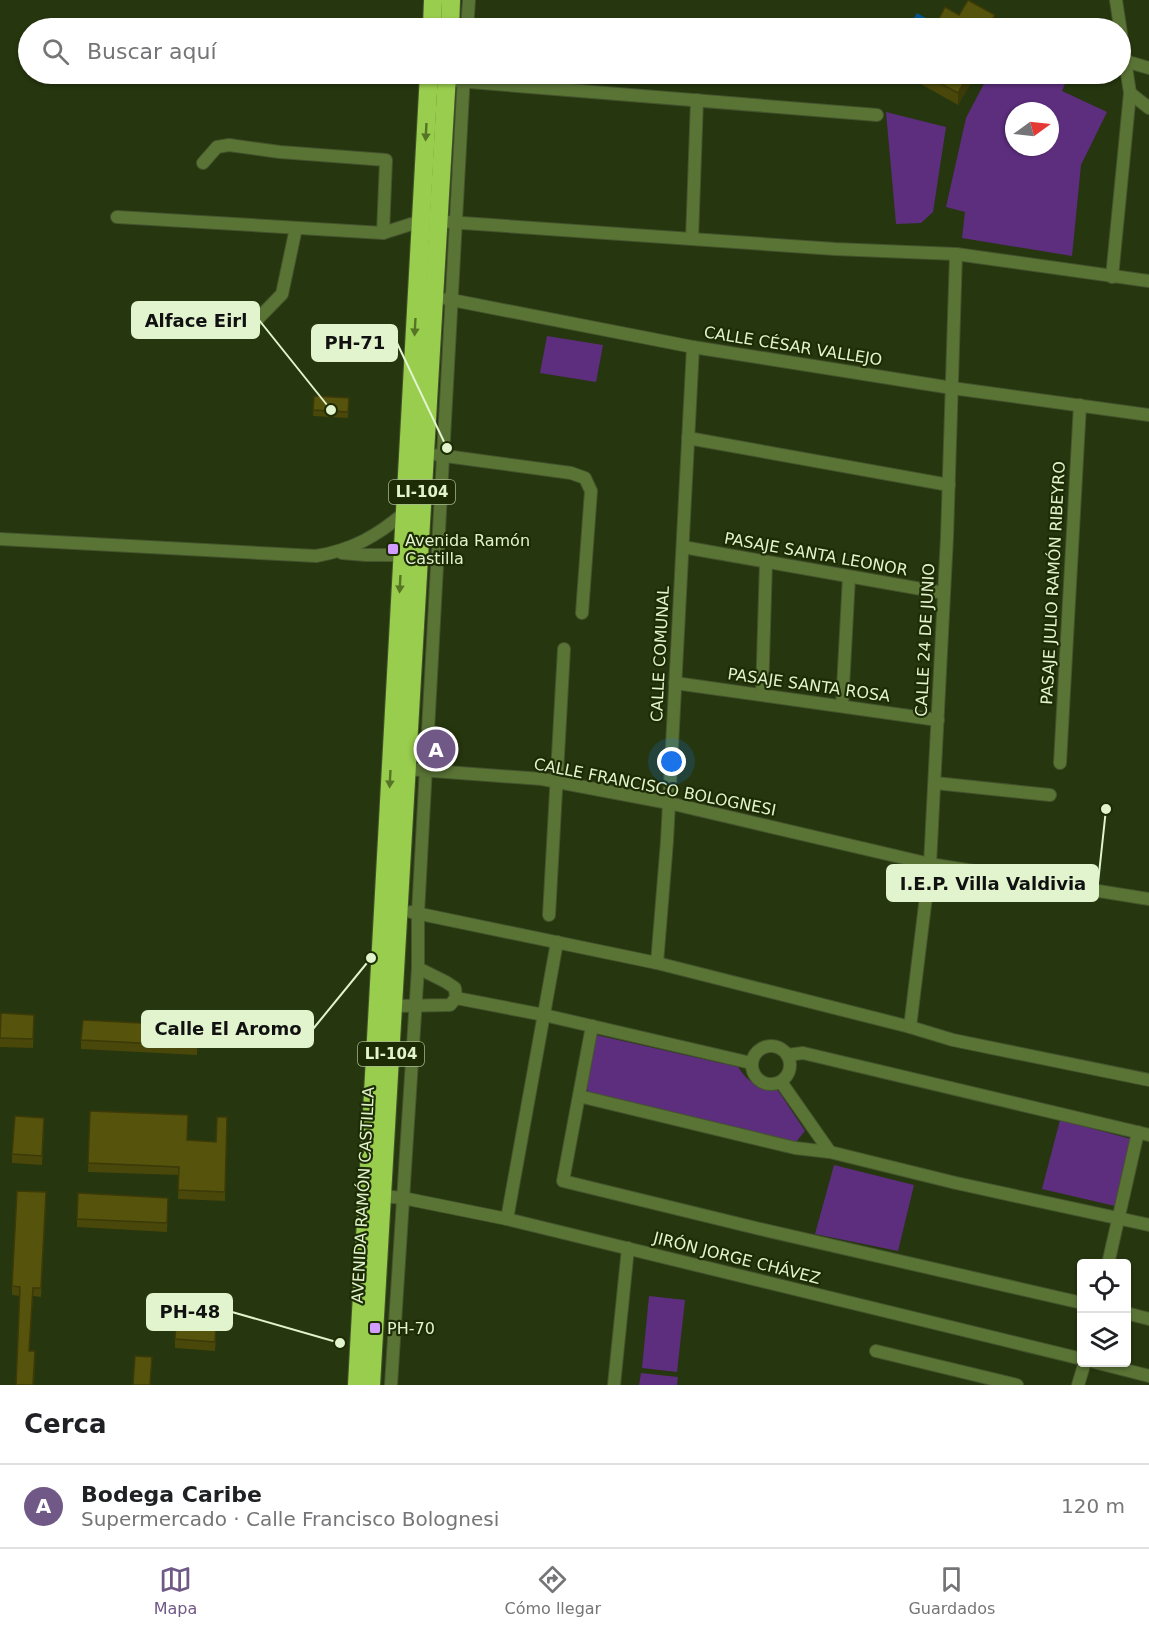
<!DOCTYPE html>
<html lang="es">
<meta charset="utf-8">
<style>
:root{--surface:#fff;--page:#f2f2f2;--text:#202124;--muted:#757577;--line:#e0e0e0;--accent:#705986}
body{margin:0;font-family:"DejaVu Sans",sans-serif;background:var(--page);color:var(--text)}
.controls{position:absolute;right:18px;bottom:18px;display:grid;overflow:hidden;border-radius:6px;box-shadow:0 2px 4px #0004}
.controls button{width:54px;height:54px;display:grid;place-items:center;padding:0;border:0;border-bottom:2px solid var(--line);background:var(--surface);color:var(--text);font:30px sans-serif}
.compass{position:absolute;left:1005px;top:102px;width:54px;height:54px;border-radius:50%;background:var(--surface);box-shadow:0 2px 4px #0004;rotate:75deg}
.you{position:absolute;left:672px;top:762px;width:21px;height:21px;margin:-15px;border:4px solid #fff;border-radius:50%;background:#1a73e8;box-shadow:0 0 0 9px #1a73e833}
.badge{display:grid;place-items:center;width:39px;height:39px;border-radius:50%;background:var(--accent);color:#fff;font-size:20px;font-weight:700}
.pin{position:absolute;translate:-50% -50%;border:3px solid #fff;box-shadow:0 2px 6px #0006}
.list{margin:0;padding:0;list-style:none}
h2{display:flex;justify-content:space-between;align-items:center;height:78px;margin:0;padding:0 24px;font-size:26px}
h2 small{font-size:20px;font-weight:400;color:var(--muted)}
.list li{display:grid;grid-template-columns:39px 1fr auto;gap:18px;align-items:center;box-sizing:border-box;height:84px;padding:0 24px;border-top:2px solid var(--line)}
.list b{display:block;font-size:22px;white-space:nowrap}
.list p{margin:0;font-size:20px;white-space:nowrap;color:var(--muted)}
.list em{font-size:20px;font-style:normal;color:var(--muted)}
.icon{flex:none;width:33px;height:33px;fill:none;stroke:currentColor;stroke-width:2;stroke-linecap:round;stroke-linejoin:round}
.map{position:relative;flex:none;width:1149px;height:1385px;overflow:hidden}
.search{position:absolute;background:var(--surface);box-shadow:0 2px 4px #0004;left:18px;right:18px;top:18px;height:66px;display:flex;align-items:center;gap:15px;box-sizing:border-box;padding:0 21px;border-radius:33px;color:var(--muted);font-size:22px}
.sheet{height:162px;background:var(--surface)}
nav{display:flex;justify-content:space-around;align-items:center;box-sizing:border-box;height:84px;border-top:2px solid var(--line);background:var(--surface);font-size:16px;color:var(--muted)}
nav a{display:grid;justify-items:center;gap:3px}
nav .on{color:var(--accent)}
.map>svg:first-child{display:block}
.green{fill:#5d2e7e;fill-rule:evenodd}
.water{fill:#025590}
.lines{fill:none;stroke-linecap:round;stroke-linejoin:round}
.minor-casing{stroke:#44542d;stroke-width:14}
.highway-casing{stroke:#44542d;stroke-width:20}
.minor{stroke:#5a7436;stroke-width:12}
.highway{stroke:#99cd4d;stroke-width:18}
.wall{fill:#49470a}
.shaded-wall{fill:#3c3a08}
.building{fill:#55530c;stroke:#3c3a08;stroke-width:1.5}
.oneway{fill:#557425}
.poi-dot{fill:#d19dfe;stroke:#1d2c04;stroke-width:2}
.labels{text-anchor:middle;dominant-baseline:central;stroke-width:4.5;stroke-linejoin:round;paint-order:stroke}
.shield{fill:#1d2c04;stroke:#a6b891;stroke-width:1.5}
.shield-label{font-size:15px;font-weight:bold;fill:#e1f4cd}
.street-label{font-size:16px;fill:#e1f4cd;stroke:#1d2c04}
.poi-label{font-size:16px;fill:#e1f4cd;stroke:#1d2c04;text-anchor:start}
.leader{fill:none;stroke:#e1f4cd;stroke-width:2}
.callout-dot{fill:#e1f4cd;stroke:#1d2c04;stroke-width:2}
.callout{fill:#e1f4cd;stroke:#e1f4cd;stroke-width:2}
.callout-label{font-size:18px;text-anchor:middle;font-weight:bold;fill:#111}
</style>
<div class="map">
<svg width="1149" height="1385" viewBox="0 0 1149 1385">
<rect width="100%" height="100%" fill="#26360e"/>
<g class="green">
<path d="M989,74H1064L1068,76L1062,91L1107,112L1081,165L1072,256L962,238L965,212L946,207L966,118ZM1014,111H1050V147H1014Z"/>
<path d="M886,112L946,127L933,212L921,223L896,224Z"/>
<path d="M547,336L603,345L596,382L540,373Z"/>
<path d="M596,1035L738,1067C749,1084 758,1087 777,1089L805,1131L796,1142L589,1093L585,1086Z"/>
<path d="M1060,1120L1131,1139L1115,1206L1042,1189Z"/>
<path d="M834,1165L914,1185L898,1251L815,1234Z"/>
<path d="M649,1296L685,1300L677,1372L642,1368Z"/>
<path d="M641,1373L678,1377L677,1385H639Z"/>
</g>
<path class="water" d="M917,13L935,23L932,28H908Z"/>
<g class="lines">
<g class="minor-casing">
<g id="minor">
<path d="M467,28L469,0"/>
<path d="M1125,61L1149,68"/>
<path d="M457,81L877,115"/>
<path d="M1130,93L1149,108"/>
<path d="M203,163L217,147L229,145L280,152L386,160L383,233"/>
<path d="M117,217L383,233L421,221H428"/>
<path d="M448,222L835,249L956,254L1149,281"/>
<path d="M692,239L697,100"/>
<path d="M1112,277L1130,93L1116,0"/>
<path d="M447,299L693,347L952,388L1149,415"/>
<path d="M246,331L282,294L296,228"/>
<path d="M688,438L949,485"/>
<path d="M438,455L571,473L585,478L591,491L582,613"/>
<path d="M0,539L316,556C352,550 377,536 404,513"/>
<path d="M683,547L944,593"/>
<path d="M342,553L366,555H409"/>
<path d="M675,683L938,720"/>
<path d="M762,695L766,562"/>
<path d="M842,706L849,577"/>
<path d="M1060,763L1080,405"/>
<path d="M406,769L542,779L669,803L930,864L1149,899"/>
<path d="M935,783L1050,795"/>
<path d="M411,912L657,963L910,1027L953,1040L1149,1080"/>
<path d="M549,915L564,649"/>
<path d="M657,963L667,841L693,347"/>
<path d="M456,998L544,1015L751,1063"/>
<path d="M394,1006L450,1005L456,998L455,988L446,982L418,968"/>
<path d="M592,1026L563,1181L760,1229L1082,1303"/>
<path d="M910,1027L930,864L947,537L956,254"/>
<circle cx="771" cy="1065" r="19"/>
<path d="M787,1055L803,1053L1149,1135"/>
<path d="M781,1082L830,1152"/>
<path d="M579,1096L795,1148L830,1152L956,1183L1149,1225"/>
<path d="M382,1196L403,1198L507,1219L1082,1359"/>
<path d="M507,1219L557,942"/>
<path d="M1108,1264L1138,1132"/>
<path d="M1126,1313L1149,1319"/>
<path d="M876,1351L1017,1385"/>
<path d="M1094,1362L1149,1376"/>
<path d="M391,1385L418,968V913L464,74"/>
<path d="M614,1385L628,1248"/>
<path d="M1078,1385L1085,1362"/>
</g>
</g>
<g class="highway-casing">
<g id="highway">
<path d="M432,28L433,0"/>
<path d="M450,28L451,0"/>
<path d="M357,1385L429,74"/>
<path d="M371,1385L447,74"/>
</g>
</g>
<use href="#minor" class="minor"/>
<use href="#highway" class="highway"/>
</g>
<g class="wall">
<path d="M912,74H976L958,105L912,79Z"/>
<path d="M314,396L349,398L348,418L313,416Z"/>
<path d="M447,745L446,764L434,763V751Z"/>
<path d="M34,1024L33,1048L0,1047V1028Z"/>
<path d="M198,1026L197,1055L81,1049V1040Z"/>
<path d="M90,1111L187,1140L216,1142L227,1117L225,1201L178,1199L179,1175L88,1172Z"/>
<path d="M44,1126L42,1165L12,1163V1154Z"/>
<path d="M46,1201L41,1297L33,1296L29,1351L35,1360L34,1385L20,1296L12,1295V1286Z"/>
<path d="M168,1207L167,1232L77,1227V1219Z"/>
<path d="M216,1335L215,1351L175,1348V1339Z"/>
</g>
<g class="shaded-wall">
<path d="M995,15V27L994,28H987Z"/>
<path d="M969,74H976L958,105V93Z"/>
<path d="M33,1288V1296L29,1360V1351Z"/>
</g>
<g class="building">
<path d="M968,0L995,15L987,28H934L945,7L959,15Z"/>
<path d="M923,74H969L958,93Z"/>
<path d="M314,396L349,398L348,412L313,410Z"/>
<path d="M436,732L447,733L446,752L434,751Z"/>
<path d="M1,1013L34,1015L33,1039L0,1038Z"/>
<path d="M83,1020L198,1026L197,1046L81,1040Z"/>
<path d="M90,1111L188,1115L187,1140L216,1142L217,1117H227L225,1192L178,1190L179,1167L88,1163Z"/>
<path d="M15,1116L44,1118L42,1156L12,1154Z"/>
<path d="M17,1191L46,1192L41,1288H33L29,1351H35L33,1385H16L20,1287L12,1286Z"/>
<path d="M78,1193L168,1198L167,1223L77,1219Z"/>
<path d="M176,1323L216,1326L215,1342L175,1339Z"/>
<path d="M135,1356L152,1357L150,1385H133Z"/>
</g>
<defs><path id="oneway-solid" d="M-6-.8H1V-3.2L6.5 0L1 3.2V.8H-6Z" transform="scale(1.5)"/></defs>
<g class="oneway">
<use href="#oneway-solid" transform="translate(426 132) rotate(93)"/>
<use href="#oneway-solid" transform="translate(415 327) rotate(93)"/>
<use href="#oneway-solid" transform="translate(400 584) rotate(93)"/>
<use href="#oneway-solid" transform="translate(390 779) rotate(93)"/>
</g>
<g class="poi-dot">
<rect x="387" y="543" width="12" height="12" rx="3"/>
<rect x="369" y="1322" width="12" height="12" rx="3"/>
</g>
<g class="labels">
<g class="shield">
<rect x="389" y="480" width="66" height="24" rx="4.5"/>
<rect x="358" y="1042" width="66" height="24" rx="4.5"/>
</g>
<g class="shield-label">
<text x="422" y="492">LI-104</text>
<text x="391" y="1054">LI-104</text>
</g>
<g class="street-label">
<text transform="translate(793 346) rotate(9)">CALLE CÉSAR VALLEJO</text>
<text transform="translate(816 554) rotate(10)">PASAJE SANTA LEONOR</text>
<text transform="translate(1053 583) rotate(-87)">PASAJE JULIO RAMÓN RIBEYRO</text>
<text transform="translate(925 640) rotate(-87)">CALLE 24 DE JUNIO</text>
<text transform="translate(660 654) rotate(-87)">CALLE COMUNAL</text>
<text transform="translate(809 685) rotate(8)">PASAJE SANTA ROSA</text>
<text transform="translate(655 787) rotate(11)">CALLE FRANCISCO BOLOGNESI</text>
<text transform="translate(363 1195) rotate(-87)">AVENIDA RAMÓN CASTILLA</text>
<text transform="translate(737 1258) rotate(14)">JIRÓN JORGE CHÁVEZ</text>
</g>
<g class="poi-label">
<text x="405" y="540">Avenida Ramón<tspan x="405" dy="18">Castilla</tspan></text>
<text x="387" y="1328">PH-70</text>
</g>
</g>
<path class="leader" d="M331 410L259 320M447 448L397 343M1106 809L1098 883M371 958L313 1029M340 1343L232 1312"/>
<g class="callout-dot">
<circle cx="331" cy="410" r="6"/>
<circle cx="447" cy="448" r="6"/>
<circle cx="1106" cy="809" r="6"/>
<circle cx="371" cy="958" r="6"/>
<circle cx="340" cy="1343" r="6"/>
</g>
<g class="callout">
<rect x="132" y="302" width="127" height="36" rx="6"/>
<rect x="312" y="325" width="85" height="36" rx="6"/>
<rect x="887" y="865" width="211" height="36" rx="6"/>
<rect x="142" y="1011" width="171" height="36" rx="6"/>
<rect x="147" y="1294" width="85" height="36" rx="6"/>
</g>
<g class="callout-label">
<text x="196" y="327">Alface Eirl</text>
<text x="355" y="349">PH-71</text>
<text x="993" y="890">I.E.P. Villa Valdivia</text>
<text x="228" y="1035">Calle El Aromo</text>
<text x="190" y="1318">PH-48</text>
</g>
</svg>
<div class="controls">
<button><svg class="icon" aria-label="locate" viewBox="0 0 24 24"><circle cx="12" cy="12" r="6"/><path d="M12 2v4M12 18v4M2 12h4M18 12h4"/></svg></button>
<button><svg class="icon" aria-label="layers" viewBox="0 0 24 24"><path d="M12 4l9 5-9 5-9-5zM3 14l9 5 9-5"/></svg></button>
</div>
<svg class="compass" viewBox="-18 -18 36 36"><path d="M0-13l5 13h-10z" fill="#e53935"/><path d="M0 13l5-13h-10z" fill="#757577"/></svg>
<div class="you"></div>
<div class="pin badge" style="left:436px;top:749px">A</div>
<div class="search"><svg class="icon" aria-label="search" viewBox="0 0 24 24"><circle cx="10" cy="10" r="6"/><path d="M15 15l6 6"/></svg>Buscar aquí</div>
</div>
<section class="sheet">
<h2>Cerca<small></small></h2>
<ul class="list">
<li><span class="badge">A</span><div><b>Bodega Caribe</b><p>Supermercado · Calle Francisco Bolognesi</p></div><em>120 m</em></li>
</ul>
</section>
<nav>
<a class="on"><svg class="icon" aria-label="map" viewBox="0 0 24 24"><path d="M3 6l6-2 6 2 6-2v14l-6 2-6-2-6 2zM9 4v14M15 6v14"/></svg>Mapa</a>
<a><svg class="icon" aria-label="directions" viewBox="0 0 24 24"><path d="M12 3l9 9-9 9-9-9zM9 14v-3h6M13 9l2 2-2 2"/></svg>Cómo llegar</a>
<a><svg class="icon" aria-label="saved" viewBox="0 0 24 24"><path d="M7 4h10v16l-5-4-5 4z"/></svg>Guardados</a>
</nav>
